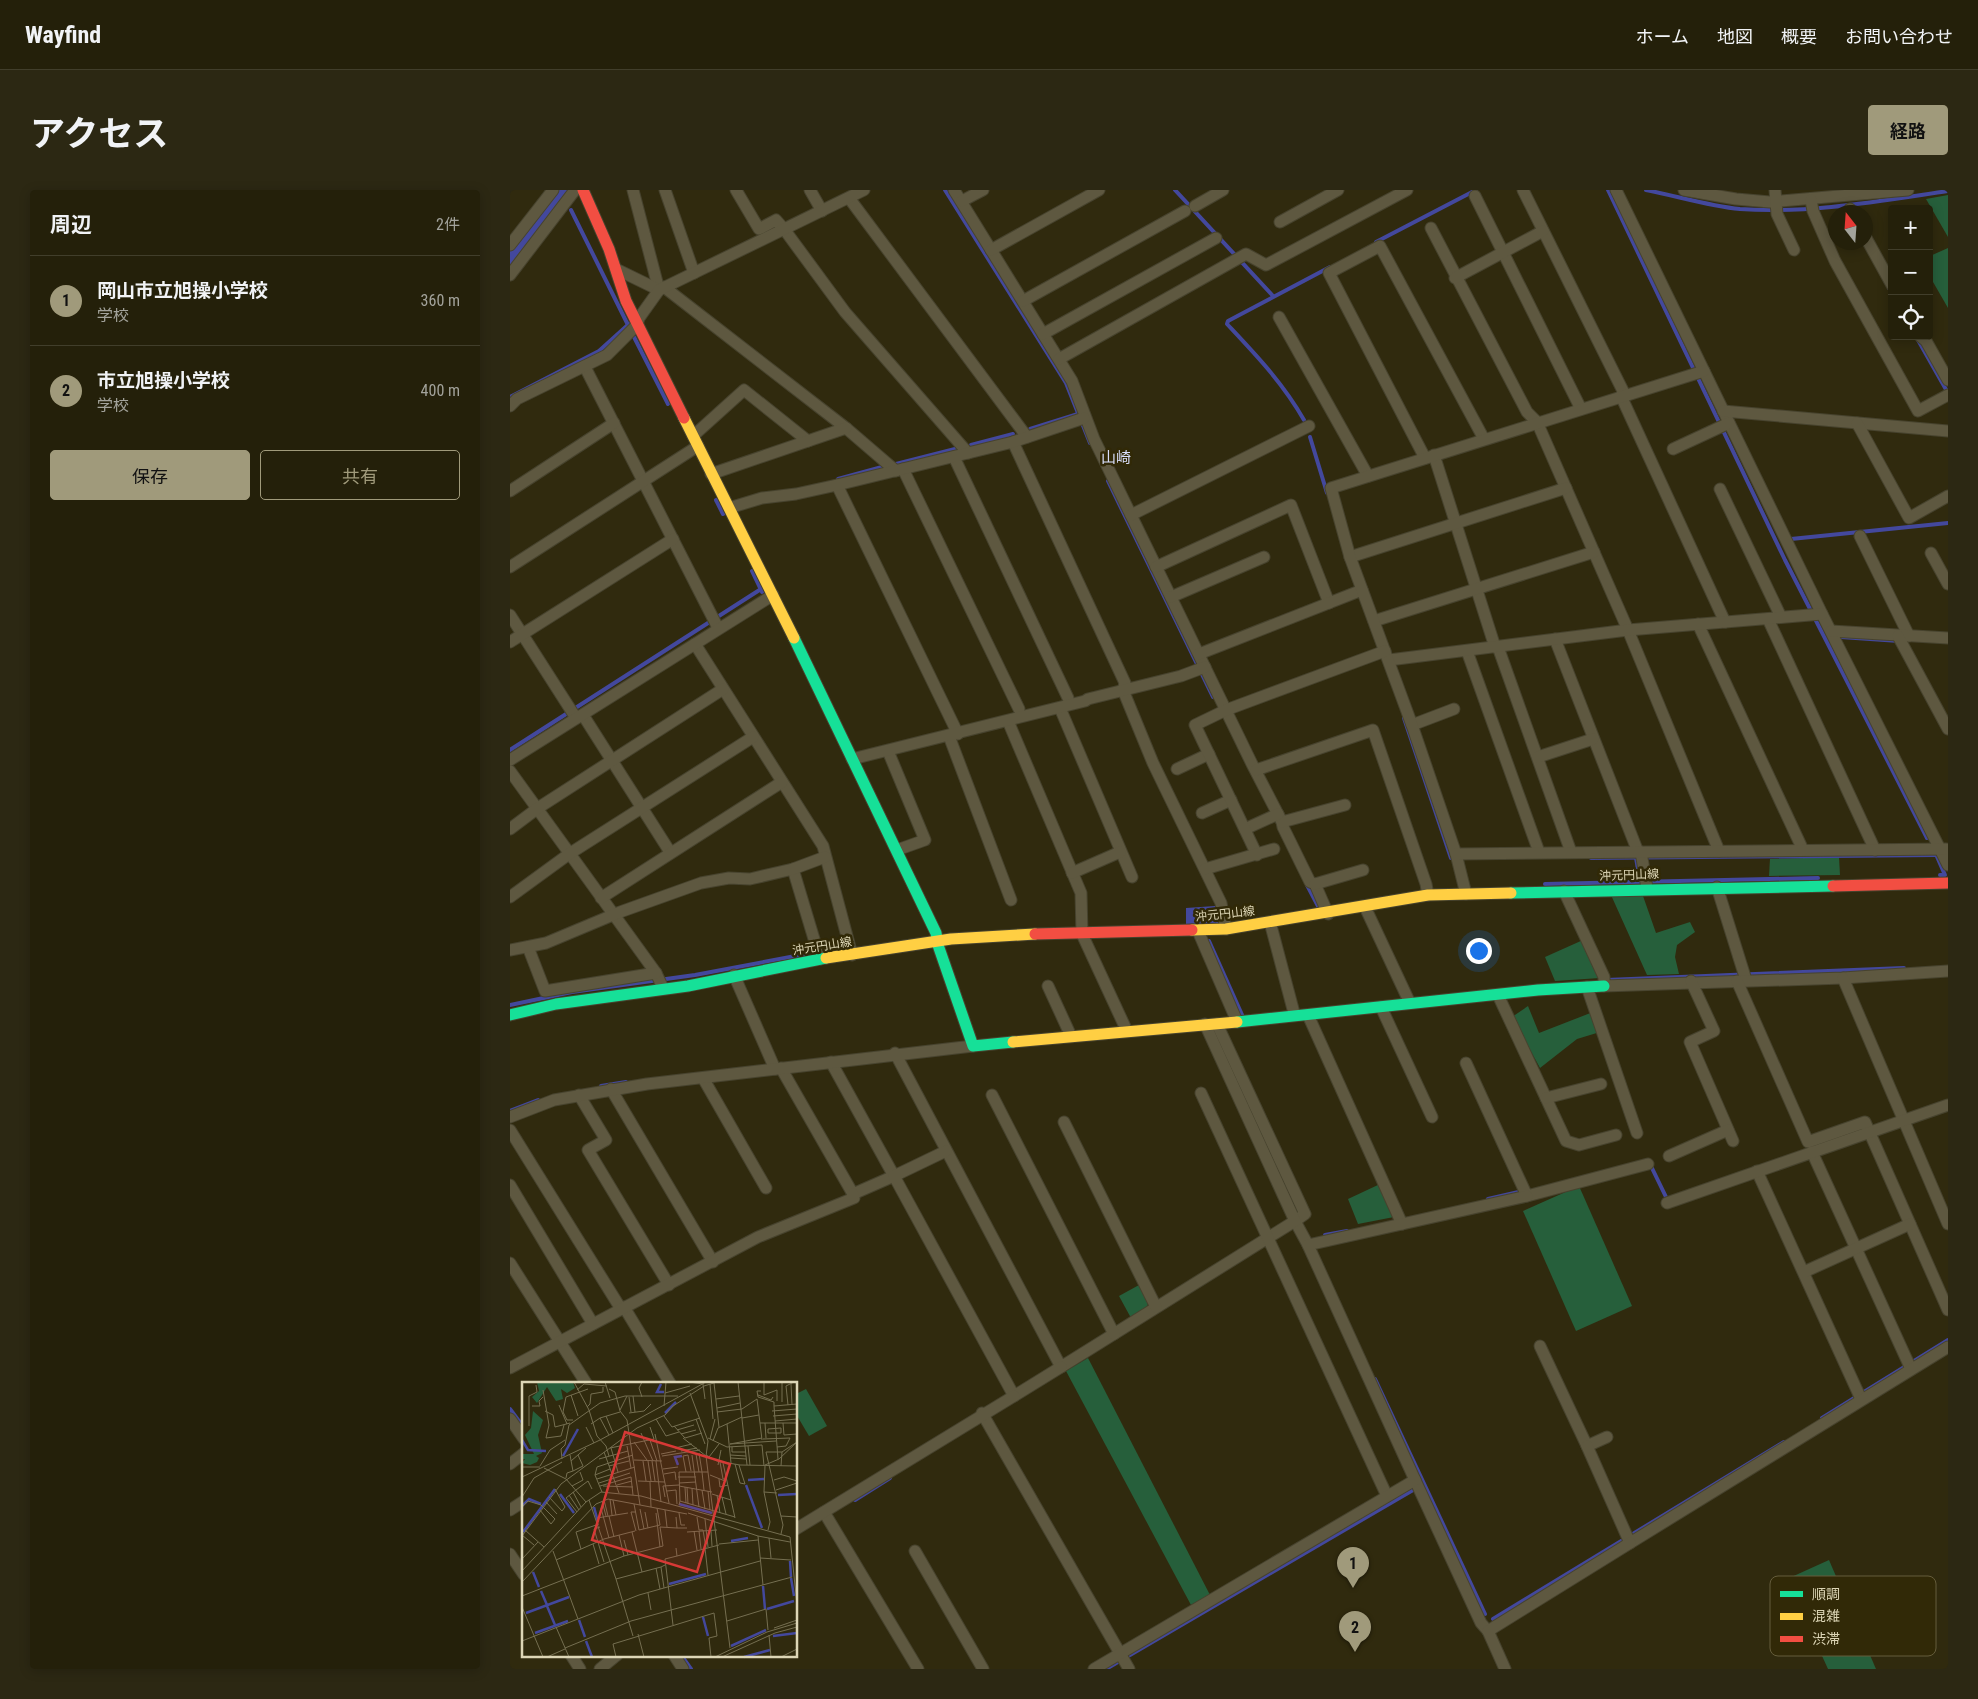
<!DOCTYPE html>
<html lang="ja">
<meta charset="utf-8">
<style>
:root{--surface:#24200a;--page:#2c2813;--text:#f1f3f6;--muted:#a3a39c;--line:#413e2b;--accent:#a09a7b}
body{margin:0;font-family:"Roboto Condensed","Noto Sans JP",sans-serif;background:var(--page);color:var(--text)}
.controls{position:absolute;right:15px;top:15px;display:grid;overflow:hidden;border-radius:5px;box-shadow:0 2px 12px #0003}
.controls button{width:45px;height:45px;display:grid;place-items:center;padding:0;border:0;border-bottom:1px solid var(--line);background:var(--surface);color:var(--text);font:25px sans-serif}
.compass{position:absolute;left:1318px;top:15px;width:45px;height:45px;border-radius:50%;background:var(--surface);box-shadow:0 2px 12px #0003;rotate:343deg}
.you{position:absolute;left:968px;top:760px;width:18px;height:18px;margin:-12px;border:4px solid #fff;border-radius:50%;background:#1a73e8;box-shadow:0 0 0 8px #1a73e833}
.badge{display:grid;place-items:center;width:32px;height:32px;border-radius:50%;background:var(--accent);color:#111;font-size:16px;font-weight:700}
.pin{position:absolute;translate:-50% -41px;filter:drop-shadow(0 1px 2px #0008)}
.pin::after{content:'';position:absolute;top:26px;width:18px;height:15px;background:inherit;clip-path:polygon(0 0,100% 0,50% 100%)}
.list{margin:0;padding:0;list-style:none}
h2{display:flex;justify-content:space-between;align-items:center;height:65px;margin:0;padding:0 20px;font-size:21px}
h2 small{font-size:16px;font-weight:400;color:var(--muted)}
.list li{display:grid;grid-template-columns:32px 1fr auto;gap:15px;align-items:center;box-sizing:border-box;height:90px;padding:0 20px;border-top:1px solid var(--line)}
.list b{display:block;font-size:19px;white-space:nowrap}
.list p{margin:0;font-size:16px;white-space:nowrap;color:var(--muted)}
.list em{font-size:16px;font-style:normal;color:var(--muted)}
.actions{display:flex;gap:10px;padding:15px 20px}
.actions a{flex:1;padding:11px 0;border:1px solid var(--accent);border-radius:5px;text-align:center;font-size:18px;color:var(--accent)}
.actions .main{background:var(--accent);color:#111}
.icon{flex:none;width:28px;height:28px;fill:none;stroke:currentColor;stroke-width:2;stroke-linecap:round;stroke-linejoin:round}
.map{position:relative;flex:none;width:1438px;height:1479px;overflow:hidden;border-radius:5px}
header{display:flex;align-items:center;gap:30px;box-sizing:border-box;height:70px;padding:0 25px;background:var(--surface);border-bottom:1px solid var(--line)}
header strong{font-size:24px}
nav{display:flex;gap:28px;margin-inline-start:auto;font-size:18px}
.intro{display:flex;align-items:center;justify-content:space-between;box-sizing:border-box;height:120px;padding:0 30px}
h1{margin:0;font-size:35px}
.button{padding:12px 22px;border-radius:5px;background:var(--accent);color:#111;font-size:18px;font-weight:700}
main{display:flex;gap:30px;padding:0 30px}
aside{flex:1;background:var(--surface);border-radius:5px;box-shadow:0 2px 12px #0003}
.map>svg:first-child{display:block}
.green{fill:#265f3b}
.water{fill:#43489d}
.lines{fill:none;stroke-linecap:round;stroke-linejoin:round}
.stream{stroke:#43489d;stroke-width:4}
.river{stroke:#43489d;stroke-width:21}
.street-casing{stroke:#47432e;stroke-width:13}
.fast-casing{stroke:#47432e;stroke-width:13}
.slow-casing{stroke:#47432e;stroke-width:13}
.jam-casing{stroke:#47432e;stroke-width:13}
.street{stroke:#5e5840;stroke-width:11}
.fast{stroke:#16e098;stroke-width:11}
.slow{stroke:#ffcf43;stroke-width:11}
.jam{stroke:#f24e42;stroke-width:11}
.labels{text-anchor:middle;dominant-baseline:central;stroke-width:5;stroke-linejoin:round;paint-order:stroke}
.street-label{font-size:12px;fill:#ddd6b6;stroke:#312907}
.quarter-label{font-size:15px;fill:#d9dffc;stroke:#312907}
.inset-river{fill:none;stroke:#43489d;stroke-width:2.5}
.inset-road{fill:none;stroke:#756f51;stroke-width:1}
.view{fill:#d73936;fill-opacity:0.15;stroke:#d73936;stroke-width:2.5}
.inset-edge{fill:none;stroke:#ddd6b6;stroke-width:2.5}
.key{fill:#312907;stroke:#655d3c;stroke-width:1}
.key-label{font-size:14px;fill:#ddd6b6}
</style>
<header>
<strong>Wayfind</strong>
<nav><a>ホーム</a><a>地図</a><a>概要</a><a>お問い合わせ</a></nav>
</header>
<div class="intro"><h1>アクセス</h1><a class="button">経路</a></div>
<main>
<aside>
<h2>周辺<small>2件</small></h2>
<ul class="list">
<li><span class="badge">1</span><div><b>岡山市立旭操小学校</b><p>学校</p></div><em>360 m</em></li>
<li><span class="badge">2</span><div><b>市立旭操小学校</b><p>学校</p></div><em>400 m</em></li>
</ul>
<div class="actions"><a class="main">保存</a><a>共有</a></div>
</aside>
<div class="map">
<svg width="1438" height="1479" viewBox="0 0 1438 1479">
<rect width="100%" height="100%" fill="#302a0e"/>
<g class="green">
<path d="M1438,5V47L1416,9Z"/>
<path d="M1438,58V118L1419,85L1420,66Z"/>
<path d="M1329,667L1330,685L1259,686L1260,669Z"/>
<path d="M1101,705L1133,706L1146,743L1180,732L1185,742L1167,755L1165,767L1169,784L1137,785Z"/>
<path d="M1073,750L1090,788L1045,791L1035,767Z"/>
<path d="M1018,816L1029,843L1083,822L1090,842L1067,849L1030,878L1002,827Z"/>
<path d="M870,994L884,1027L848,1034L838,1009Z"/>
<path d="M1069,996L1122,1116L1066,1141L1013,1021Z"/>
<path d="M629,1095L638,1113L637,1119L621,1128L609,1106Z"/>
<path d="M578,1168L700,1405L681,1415L556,1181Z"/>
<path d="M296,1199L317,1236L299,1246L286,1224V1204Z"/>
<path d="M1319,1370L1366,1479H1318L1277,1389Z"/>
</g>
<path class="water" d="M705,716L709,735L676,738V718Z"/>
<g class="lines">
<g class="stream">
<path d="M435,0L556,193L580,253"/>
<path d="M665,0L763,106"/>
<path d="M1098,0L1275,370L1417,648"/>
<path d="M1136,0C1167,6 1199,16 1230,19C1298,24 1370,11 1438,1"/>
<path d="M61,20L119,137"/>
<path d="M866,52L966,0"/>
<path d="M1378,96L1382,103"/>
<path d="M124,147L158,214"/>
<path d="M1408,150L1438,203"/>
<path d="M0,207L89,161L120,133"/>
<path d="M794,230C773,193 746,165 717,134L718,131L820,77"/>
<path d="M520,239L568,224"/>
<path d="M800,247L817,303"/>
<path d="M461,255L503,244"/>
<path d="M386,274L445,259"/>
<path d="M328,289L372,277"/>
<path d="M598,291L703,507"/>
<path d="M206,310L213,324"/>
<path d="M1281,349L1438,333"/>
<path d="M242,381L252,402"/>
<path d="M1331,447L1389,451"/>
<path d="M894,528L941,668H944"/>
<path d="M0,560L251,399"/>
<path d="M1425,662L1435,685H1430"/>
<path d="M1081,668L1427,665"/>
<path d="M1126,668L1130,691"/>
<path d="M1035,694L1308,688"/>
<path d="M797,695L809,718"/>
<path d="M699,751L733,827"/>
<path d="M1096,790L1394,778"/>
<path d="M0,815L62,802L185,785L296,764"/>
<path d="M91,896L116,892"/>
<path d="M0,921L28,910"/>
<path d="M742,923L785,1017"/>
<path d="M1140,974L1157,1009L1159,1008"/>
<path d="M978,1009L1013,1001"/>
<path d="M815,1045L837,1041"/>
<path d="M865,1189L975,1424"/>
<path d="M0,1219L14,1238"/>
<path d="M1312,1228L1438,1150"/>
<path d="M345,1310L380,1288"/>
<path d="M983,1429L1274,1252"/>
<path d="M171,1465L181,1479"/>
<path d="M596,1479L903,1300"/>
</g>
<path class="river" d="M0,71L54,0"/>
<g class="street-casing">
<g id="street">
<path d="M123,0L149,100"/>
<path d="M155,0L184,83"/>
<path d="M226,0L249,39L266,30L274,39L335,122L458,263"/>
<path d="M300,0L312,21"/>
<path d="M444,0L562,191L584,249L742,574L772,632L773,637L800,692L805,694L818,724"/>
<path d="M1013,0L1115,205"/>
<path d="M1106,0L1312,424L1438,675"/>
<path d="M1174,0L1226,9L1260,12L1398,0"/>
<path d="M1265,0L1267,24L1284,60"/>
<path d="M965,6L1071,219"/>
<path d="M339,8L517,247"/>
<path d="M1301,10L1303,21L1325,71L1408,221L1438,205"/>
<path d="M452,11L473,0"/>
<path d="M685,16L713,0"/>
<path d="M1340,19L1341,22"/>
<path d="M770,32L828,0"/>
<path d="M921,38L1017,222L1027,232L1118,440L1209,661"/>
<path d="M1356,48L1382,95"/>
<path d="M0,55L43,0"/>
<path d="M481,60L589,0"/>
<path d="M106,79L149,100"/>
<path d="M0,85L65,0"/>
<path d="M945,88L1033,41"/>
<path d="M154,97L336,238L386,281"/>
<path d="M513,111L675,21"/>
<path d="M769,127L858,286"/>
<path d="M533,144L706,48"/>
<path d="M1410,146L1416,151L1438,190"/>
<path d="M549,169L736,64L756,75L897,0"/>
<path d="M75,177L208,438"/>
<path d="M1111,206L1215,432"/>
<path d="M0,216L7,209L97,165L127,135L129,128L149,100L354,0"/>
<path d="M1213,221L1438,241"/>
<path d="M1347,233L1399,328L1438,306"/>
<path d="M183,246L234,200L298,251"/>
<path d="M503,252L615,493L613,500L643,573L711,713L716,739"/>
<path d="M1163,259L1219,233"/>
<path d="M924,265L985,457"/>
<path d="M444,267L558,508"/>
<path d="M915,268L819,83L870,56L974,249"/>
<path d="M393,279L509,519"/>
<path d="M201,284L336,238"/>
<path d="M327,295L448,544"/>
<path d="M1210,299L1271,427"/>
<path d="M0,301L104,233"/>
<path d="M219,318L252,308L286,304L327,295L503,252L574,228"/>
<path d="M621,325L799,236"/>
<path d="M1350,346L1399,446"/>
<path d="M1421,363L1438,394"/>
<path d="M840,367L1056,298"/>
<path d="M0,377L188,256"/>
<path d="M646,377L781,315L819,413"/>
<path d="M661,407L754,367"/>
<path d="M0,425L66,528"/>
<path d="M1258,429L1365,660"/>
<path d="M864,431L1084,362"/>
<path d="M1188,434L1293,660"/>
<path d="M1321,441L1438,448"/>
<path d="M1388,446L1438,539"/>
<path d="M1045,449L1128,662"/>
<path d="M0,452L163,349"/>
<path d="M185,454L313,656L342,765"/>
<path d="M988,457L1061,662"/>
<path d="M957,461L1029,662"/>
<path d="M689,464L852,400"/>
<path d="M879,470L1118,440L1312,424"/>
<path d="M550,518L622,687"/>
<path d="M73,525L160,662"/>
<path d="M498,531L571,703L572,744L616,839"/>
<path d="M902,535L944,519"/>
<path d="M439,546L501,710"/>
<path d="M378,561L415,650L387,660"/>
<path d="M1028,567L1083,549"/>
<path d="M342,569L575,511L578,509L671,486L695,477"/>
<path d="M0,570L263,405"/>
<path d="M667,579L699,564"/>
<path d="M746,580L863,540L916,694L918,705"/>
<path d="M0,581L146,783L153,798"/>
<path d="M692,623L721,610"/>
<path d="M772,632L835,615"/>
<path d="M0,639L28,618L213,499"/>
<path d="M735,639L768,624"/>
<path d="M1131,662L1137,698"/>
<path d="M946,664L902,535L840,367L821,298L1194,181"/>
<path d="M747,665L685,535L716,520L875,461"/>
<path d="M283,679L310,769"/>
<path d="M695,679L764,659"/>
<path d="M562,683L610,662"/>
<path d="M805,694L853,680"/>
<path d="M1207,697L1236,790"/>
<path d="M1054,701L1094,787V796L1333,788L1438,781"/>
<path d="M956,704L946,664L1436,659"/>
<path d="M0,707L59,664L243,547"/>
<path d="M91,708L272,592"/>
<path d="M855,717L899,811"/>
<path d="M760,732L784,823"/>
<path d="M688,741L726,829"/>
<path d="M18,757L35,801L146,783"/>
<path d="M0,760L36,753L110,722L191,693L219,688L240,689L283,679L315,667"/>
<path d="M224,785L265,879"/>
<path d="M1333,788L1438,1034"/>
<path d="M1181,791L1204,841L1180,852L1223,951"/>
<path d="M1227,791L1298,952L1355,932L1438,1120"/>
<path d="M538,796L560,844"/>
<path d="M1077,797L1127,943"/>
<path d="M988,805L1056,951L1069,955L1106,945"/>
<path d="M871,817L922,927"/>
<path d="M798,825L892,1034"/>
<path d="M707,834L795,1024L785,1031L798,1055"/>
<path d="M385,863L551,1177L785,1031L695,834"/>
<path d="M956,873L1017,1006L1138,974"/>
<path d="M271,878L343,1004L384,986L321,872"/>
<path d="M193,888L256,998"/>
<path d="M101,899L203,1072"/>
<path d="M691,903L877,1306"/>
<path d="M69,905L96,950L78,960L159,1095"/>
<path d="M482,905L604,1144"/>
<path d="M1036,908L1091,894"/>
<path d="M0,927L44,910L137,894L463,856"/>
<path d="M554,932L646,1117"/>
<path d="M0,940L111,1119"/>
<path d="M436,961L384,986L504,1206L551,1177"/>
<path d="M1302,962L1401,1179"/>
<path d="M1159,966L1218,940"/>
<path d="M1247,981L1351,1209"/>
<path d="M0,995L83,1134"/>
<path d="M1157,1013L1438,915"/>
<path d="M0,1073L76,1193"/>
<path d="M1294,1082L1400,1034"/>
<path d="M114,1117L160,1193"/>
<path d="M1030,1156L1077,1256L1097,1247"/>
<path d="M0,1178L248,1047L344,1008L343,1004"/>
<path d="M472,1223L619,1479"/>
<path d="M0,1229L14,1249"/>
<path d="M1077,1256L1120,1353L1438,1157"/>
<path d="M0,1274L14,1263"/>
<path d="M905,1290L971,1433L978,1441"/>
<path d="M0,1320L14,1311"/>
<path d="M314,1322L408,1479"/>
<path d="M286,1339L504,1206"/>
<path d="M405,1361L473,1479"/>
<path d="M0,1364L14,1385"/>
<path d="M61,1465L70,1479"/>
<path d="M164,1465L173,1479"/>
<path d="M90,1479L107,1465"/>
<path d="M584,1479L905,1290L798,1055L1017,1006"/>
<path d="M995,1479L978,1441L1120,1353"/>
</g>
</g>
<g class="fast-casing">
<g id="fast">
<path d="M284,448L426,743L428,755L463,856L503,852"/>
<path d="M1001,703L1323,696"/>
<path d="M0,825L46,814L178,796L316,768"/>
<path d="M727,832L1028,800L1094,796"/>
</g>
</g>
<g class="slow-casing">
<g id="slow">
<path d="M174,228L284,448"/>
<path d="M682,740L716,739L918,705L1001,703"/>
<path d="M316,768L441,749L525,744"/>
<path d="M503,852L727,832"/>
</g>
</g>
<g class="jam-casing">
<g id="jam">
<path d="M73,0L99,59L116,111L174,228"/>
<path d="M1323,696L1438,693"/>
<path d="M525,744L682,740"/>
</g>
</g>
<use href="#street" class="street"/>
<use href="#fast" class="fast"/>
<use href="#slow" class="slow"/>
<use href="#jam" class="jam"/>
</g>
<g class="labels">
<g class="street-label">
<text transform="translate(1119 685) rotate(-2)">沖元円山線</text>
<text transform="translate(715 724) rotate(-6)">沖元円山線</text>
<text transform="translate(312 756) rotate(-9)">沖元円山線</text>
</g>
<g class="quarter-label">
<text x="606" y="268">山崎</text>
</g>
</g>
<g transform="translate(12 1192)">
<rect width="275" height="275" fill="#302a0e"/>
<path d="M15,0H51L53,6L45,11L39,7L41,17L34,19L25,5L15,21L10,15L17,9ZM11,29L21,38L16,53L20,71L14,74L17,76L15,80L8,83L0,81L3,77H0V72H12L3,53L9,46Z" fill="#265f3b"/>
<path class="inset-river" d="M139,2L135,10H142M143,31L154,20M0,58L6,68L24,69M41,74L56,47M156,83L153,75L160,74M226,98L242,97M224,103L240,146M38,112L52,131M256,113L275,112M157,122L190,131M0,124L7,117L19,122M72,125L76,140M1,150L33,107M209,159L226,156M268,179L269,195M11,190L17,205M269,196L272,214M147,202L184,192M241,204L243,227M19,209L25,223M25,224L33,243M245,227L272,219M4,231L47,215M181,235L186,254M57,238L63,255M13,251L46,239M251,254L275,251M64,259L70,275M209,264L244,248M222,275L248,268"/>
<path class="inset-road" d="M52,0L67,28L75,54L84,64L87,74M83,0L88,16M120,0L117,6L120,15M167,0L181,2L183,17M216,0L225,83M242,0V13L255,8V19M192,1L197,45M188,2L191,37M269,2L270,23M87,7L93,10L98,29L105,38L118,123L165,132M21,8L27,43L24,56L39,54L42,43M55,8L62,2L85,4M239,9H235L236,15L252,20V24M143,11L168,4M168,11L186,59L184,74L208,266M49,13L56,34M236,13L249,18L251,15M111,14L113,30M107,15L109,30M194,17L217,14M260,20V0M37,23L45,42M266,23L264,4L272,0M10,24H18L17,19L21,15M142,24L144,0M65,25L68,22L69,12L81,10V5M195,26L218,21M98,28L105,14M23,29L31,33L33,45L48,41M250,29L275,27M195,30L220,27L235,17L237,33L220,36M107,31L122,29L129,22M237,33L240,58M84,34L91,51M142,34L150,45L178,36M251,34L275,32M78,36L98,30M134,37L144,54L157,50M174,37L183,62M51,38H45L41,30L44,15L66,7M253,39L275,37M238,41H275M243,41L244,56M261,41L262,53L275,52M69,42L78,36L87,53M205,42L209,81M7,44V14L15,10L14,3M152,44L163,56M64,45L72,61M259,46V51H246V47ZM155,48L172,43M119,51L131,79M133,52L147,121M159,52L174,48M161,56L184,74M163,56L180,51M186,56L205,65L223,64M240,56L208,62L254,59M188,57L193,37M241,57L268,56L264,64L255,65M128,58L135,79M191,59L196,46L220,35M112,60L125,78M105,64L109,86M223,64L240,63L242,84M226,64L228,83M210,65V70H224M88,66L132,57L128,45M89,66L96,90M153,66L170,62M159,69L175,66M82,70L97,111M177,71L180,90M139,72L154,69M174,72L177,90M170,73L177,125M184,73L195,79L218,83L275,84M208,73L224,74M140,74L178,68M187,75L197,62M209,76L224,77M40,77L39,67L43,63L47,43L78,21L103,14H156M77,77L106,69M256,77L252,24L275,22M112,78L140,79M49,79L64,66M121,79L124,99M126,79L129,99M130,79L133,99M134,79L139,120M198,80L201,97H204M201,81L213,136M213,82L218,101L223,102M196,83L199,68M217,83L223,102M243,83L257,77L275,60L260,70M18,84L28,68L43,58M87,84L107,79M259,84L260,70H244L261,143L259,152M0,85H18M22,86L44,97L64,120L79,110L119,114L268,155L275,223M141,87L156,85M51,89L61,84L56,73M164,90L161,74L166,73L169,89M180,90L182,108M142,92L153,90L154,98M73,93L88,87M188,93L203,99M0,95L78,58L184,0M109,95L111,113M156,95H174M44,96L45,91L51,89L48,73M75,97L113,85M197,97L198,105L206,103M252,98L262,95L275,99M116,99L143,100M128,100L129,125M77,101L108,91M157,101L174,100M95,103L110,99M50,104L61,98L58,90M78,104L109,95M81,104L111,105M157,104L190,110M163,105L164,121M165,105L166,122M170,106L171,123M54,108L44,116L55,130M54,108L66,99L70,107M180,108L183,127M254,108L275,101M145,109L154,108L155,122M186,109L188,128M51,110L59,125M80,110L73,93L75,85L111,73M242,110L243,84M190,112L209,118M47,113L57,128M195,113L198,131M0,115L12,96L40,80M27,115L40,129L43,125L33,107M143,115L141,104L157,103M200,115L204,132M88,117L90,133M67,118L94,197M82,118L86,134M91,118L94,133M80,119L84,134M158,119L157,90H186M24,120L35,132M112,122L117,148L138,143L135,126M157,123L158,119L213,135M0,125L6,119L19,123L33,137L29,142M79,126L87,156M118,127L122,147M18,128L29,142M143,128L145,145M114,130H109L114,149M123,130L126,146M134,131L138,165M157,131L159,143H163M166,131L236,154L241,203M87,134L92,155M259,134L275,135M154,135L155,146H165M175,135L177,148H181L184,166M75,136L106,131M183,137L186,165M78,145L72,147L82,180M3,148L22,165M246,148L248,140L242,110L255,111M172,149L175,168M177,149L179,167M189,149L190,164M110,150L120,190L139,185M165,150L195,148M0,153L12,163M0,154L39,102L115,46L143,33L151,24L182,4L195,0M236,154L268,160M247,156L249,176M102,158L106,173M71,162L77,182M197,162L236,158M154,166L155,174L197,163M183,166L186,193M59,167L54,150L77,142M31,169L56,237M102,174L141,164L138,145L155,146M238,176L269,178M0,177L16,160M34,178L82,157L113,149M134,186L138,207M0,189L64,120M0,200L74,122L86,117L118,123M142,206L139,185L143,183M126,211L129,228M0,214L102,174L97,153M0,225L21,275M149,228L270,195M205,239L244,227L246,248M151,243L143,177L155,174M34,245L47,275M252,246L275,238M116,252L122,275M247,253L249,275M111,254L94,197L120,190M0,259L117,213L238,179M43,266L109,239L149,228M25,275L43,267M94,275L91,262L192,231L195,254L187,256L189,275M193,275L245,250L275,241M200,275L253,251L275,245M259,275L275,267"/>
<path class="view" d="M103,50L208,82L175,190L70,158Z"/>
<rect width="275" height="275" class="inset-edge"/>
</g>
<rect x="1260" y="1386" width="166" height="80" rx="8" class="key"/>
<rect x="1270" y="1401" width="23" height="6" fill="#16e098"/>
<rect x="1270" y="1423" width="23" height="7" fill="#ffcf43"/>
<rect x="1270" y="1446" width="23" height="6" fill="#f24e42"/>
<g class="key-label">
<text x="1302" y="1409">順調</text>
<text x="1302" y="1431">混雑</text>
<text x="1302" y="1454">渋滞</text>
</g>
</svg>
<div class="controls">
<button>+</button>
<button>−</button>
<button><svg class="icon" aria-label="locate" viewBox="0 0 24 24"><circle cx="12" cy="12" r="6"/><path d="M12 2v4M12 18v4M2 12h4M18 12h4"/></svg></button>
</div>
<svg class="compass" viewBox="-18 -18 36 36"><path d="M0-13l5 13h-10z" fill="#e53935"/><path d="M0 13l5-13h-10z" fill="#a3a39c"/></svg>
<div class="you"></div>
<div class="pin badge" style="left:843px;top:1398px">1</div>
<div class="pin badge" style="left:845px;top:1462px">2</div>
</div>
</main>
